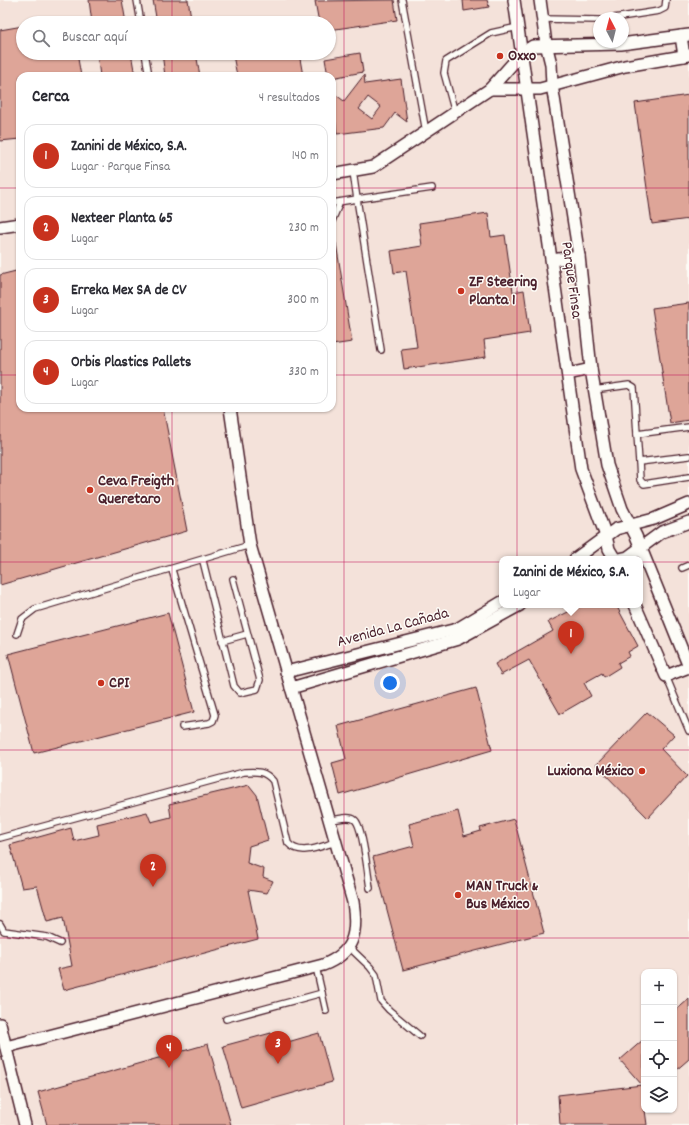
<!DOCTYPE html>
<html lang="es">
<meta charset="utf-8">
<style>
:root{--surface:#fff;--page:#f7f7f7;--text:#2b2b33;--muted:#7c7c81;--line:#e1e1e2;--accent:#c8321e}
body{margin:0;font-family:Dekko,sans-serif;background:var(--page);color:var(--text)}
.controls{position:absolute;right:12px;bottom:12px;display:grid;overflow:hidden;border-radius:8px;box-shadow:0 1px 3px #0004}
.controls button{width:36px;height:36px;display:grid;place-items:center;padding:0;border:0;border-bottom:1px solid var(--line);background:var(--surface);color:var(--text);font:20px sans-serif}
.compass{position:absolute;left:593px;top:12px;width:36px;height:36px;border-radius:50%;background:var(--surface);box-shadow:0 1px 3px #0004;rotate:353deg}
.you{position:absolute;left:390px;top:683px;width:14px;height:14px;margin:-10px;border:3px solid #fff;border-radius:50%;background:#1a73e8;box-shadow:0 0 0 6px #1a73e833}
.badge{display:grid;place-items:center;width:26px;height:26px;border-radius:50%;background:var(--accent);color:#fff;font-size:13px;font-weight:700}
.pin{position:absolute;translate:-50% -33px;filter:drop-shadow(0 1px 2px #0008)}
.pin::after{content:'';position:absolute;top:21px;width:14px;height:12px;background:inherit;clip-path:polygon(0 0,100% 0,50% 100%)}
.popup{position:absolute;left:499px;top:556px;width:144px;height:52px;box-sizing:border-box;display:grid;place-content:center;border-radius:8px;background:var(--surface);filter:drop-shadow(0 1px 3px #0005);font-size:13px;white-space:nowrap;color:var(--muted)}
.popup b{font-size:15px;color:var(--text)}
.popup::after{content:'';position:absolute;left:50%;top:100%;margin-left:-8px;border:8px solid transparent;border-top-color:var(--surface)}
.list{margin:0;padding:0;list-style:none}
h2{display:flex;justify-content:space-between;align-items:center;height:52px;margin:0;padding:0 16px;font-size:17px}
h2 small{font-size:13px;font-weight:400;color:var(--muted)}
.list li{display:grid;grid-template-columns:26px 1fr auto;gap:12px;align-items:center;box-sizing:border-box;height:64px;margin:0 8px 8px;padding:0 8px;border:1px solid var(--line);border-radius:12px}
.list b{display:block;font-size:15px;white-space:nowrap}
.list p{margin:0;font-size:13px;white-space:nowrap;color:var(--muted)}
.list em{font-size:13px;font-style:normal;color:var(--muted)}
.icon{flex:none;width:22px;height:22px;fill:none;stroke:currentColor;stroke-width:2;stroke-linecap:round;stroke-linejoin:round}
.map{position:relative;flex:none;width:689px;height:1125px;overflow:hidden}
.search{position:absolute;background:var(--surface);box-shadow:0 1px 3px #0004;left:16px;top:16px;width:320px;height:44px;display:flex;align-items:center;gap:10px;box-sizing:border-box;padding:0 14px;border-radius:22px;color:var(--muted);font-size:15px}
.panel{position:absolute;background:var(--surface);box-shadow:0 1px 3px #0004;left:16px;top:72px;width:320px;height:340px;border-radius:12px}
.map>svg:first-child{display:block}
.built{fill:#f4e2da;fill-rule:evenodd}
.building{fill:#dea598;stroke:#4a1f2b;fill-rule:evenodd}
.lines{fill:none;stroke-linecap:round;stroke-linejoin:round}
.lane-casing{stroke:#4a1f2b;stroke-width:8}
.street-casing{stroke:#4a1f2b;stroke-width:14}
.lane{stroke:#fdfcf7;stroke-width:5.5}
.street{stroke:#fdfcf7;stroke-width:11}
.grid{fill:none;stroke:#c2185b;stroke-width:1;stroke-opacity:0.55}
.poi-dot{fill:#c8321e;stroke:#fdfcf7;stroke-width:1.5}
.labels{text-anchor:middle;dominant-baseline:central;stroke-width:3;stroke-linejoin:round;paint-order:stroke}
.poi-label{font-size:16px;font-weight:bold;fill:#4a1f2b;stroke:#fdfcf7;text-anchor:start}
.street-label{font-size:16px;fill:#4a1f2b;stroke:#fdfcf7}
</style>
<div class="map">
<svg width="689" height="1125" viewBox="0 0 689 1125">
<rect width="100%" height="100%" fill="#fdfcf7"/>
<filter id="ink" filterUnits="userSpaceOnUse"><feTurbulence type="fractalNoise" baseFrequency=".025" numOctaves="2"/><feDisplacementMap in="SourceGraphic" scale="8" xChannelSelector="R" yChannelSelector="G"/><feConvolveMatrix kernelMatrix="1 2 1 2 8 2 1 2 1" color-interpolation-filters="sRGB"/></filter>
<g filter="url(#ink)">
<path class="built" d="M0,0H689V1125H0ZM599,18H623V42H599ZM23,23H329V53H23ZM20,76H332V408H20ZM502,559H640V605H502ZM644,972H674V1110H644Z"/>
<g class="building">
<path d="M89,0H122L126,23H92Z"/>
<path d="M153,0H188L192,23H157Z"/>
<path d="M394,0L397,20L329,30V23H319L315,1Z"/>
<path d="M463,0H487L489,7L464,11Z"/>
<path d="M23,26V53H77L81,76H20V139L0,141V30Z"/>
<path d="M97,53H131L135,76H100Z"/>
<path d="M162,53H196L200,76H165Z"/>
<path d="M247,53H299L303,76H237L233,55Z"/>
<path d="M360,53L363,72L332,78V76H328L325,59Z"/>
<path d="M364,75L365,84L401,79L407,122L395,113L384,128L337,134L332,92L344,101ZM368,97L381,107L372,119L359,109Z"/>
<path d="M689,95V219L652,224L635,103Z"/>
<path d="M488,213L491,237L505,235L513,292L524,290L530,333L484,340L486,357L404,369L401,349L417,347L406,271L394,273L391,251L422,246L419,223Z"/>
<path d="M332,243H336L352,342L332,345Z"/>
<path d="M20,270V408H163L187,531L0,585V275Z"/>
<path d="M689,303V420L670,423L652,308Z"/>
<path d="M582,605H616L638,646L628,652L630,656L618,663L620,667L604,677L602,673L584,683L591,696L560,714L529,660L501,675L495,664L553,631L548,622Z"/>
<path d="M168,613L194,712L34,753L8,654Z"/>
<path d="M476,688L492,750L340,795L332,763L346,759L338,726Z"/>
<path d="M647,712L674,735L661,749L687,776L648,818L596,765Z"/>
<path d="M249,785L257,795L268,840L249,846L247,863L264,869L263,877L273,881L267,893L248,890L258,939L64,990L58,969L72,966L63,918L47,922L37,886L22,888L10,845L71,828L74,841L99,835L97,824L147,812L151,822L171,817L169,804Z"/>
<path d="M458,811L464,836L481,831L480,828L514,819L544,933L403,970L373,857L414,846L409,824Z"/>
<path d="M689,999V1059L674,1072V1012Z"/>
<path d="M271,1033L274,1046L319,1033L332,1082L241,1108L223,1046Z"/>
<path d="M644,1039V1110H645L647,1125H560L558,1095L642,1085L620,1060Z"/>
<path d="M208,1044L231,1125H47L38,1092Z"/>
</g>
<g class="lines">
<g class="lane-casing">
<g id="lane">
<path d="M137,0L141,23"/>
<path d="M402,0L426,132"/>
<path d="M614,18L659,11L665,8L666,0"/>
<path d="M543,19L599,20"/>
<path d="M145,53L149,76"/>
<path d="M455,113L444,73L446,61L491,33L518,27"/>
<path d="M332,203L357,199L353,171"/>
<path d="M332,221L340,202"/>
<path d="M381,350L357,199L432,188"/>
<path d="M594,390L629,385L634,388L637,434L689,427"/>
<path d="M637,434L639,462L689,456"/>
<path d="M639,462L640,480L644,484L689,477"/>
<path d="M203,561L234,686L240,693L257,689L260,680L233,579"/>
<path d="M682,568L689,565"/>
<path d="M172,570L215,715L213,721L209,723L182,727"/>
<path d="M17,634L22,619L35,609L250,545"/>
<path d="M222,641L247,634"/>
<path d="M666,676L689,731"/>
<path d="M330,820C337,820 349,815 355,820C363,827 368,876 370,888"/>
<path d="M0,838L244,772C257,771 265,771 273,781L288,843C300,857 321,846 336,842"/>
<path d="M0,924L4,931L47,937L60,943"/>
<path d="M348,946L370,967L376,975L381,1001L389,1010L420,1036"/>
<path d="M316,967L326,1011"/>
<path d="M226,1019L322,993"/>
</g>
</g>
<g class="street-casing">
<g id="street">
<path d="M514,0L581,469L606,536L609,549L615,559"/>
<path d="M540,0L546,44L551,64L552,85L579,256L591,369L607,465L622,509L636,536L689,667"/>
<path d="M681,36L684,56"/>
<path d="M490,89H540L625,66L689,55"/>
<path d="M332,174L373,167L490,89L522,53L533,46L621,44L689,35"/>
<path d="M0,227L20,224"/>
<path d="M552,260L579,256"/>
<path d="M568,374L591,369"/>
<path d="M575,559L616,529L654,519L689,504"/>
<path d="M619,559L628,557L662,532L689,522"/>
<path d="M635,605L666,676L689,667"/>
<path d="M286,672L457,629L502,602"/>
<path d="M291,688L458,639L520,605"/>
<path d="M0,1024L25,1125"/>
<path d="M6,1047L323,965C354,953 358,933 353,902L250,545L230,408"/>
</g>
</g>
<use href="#lane" class="lane"/>
<use href="#street" class="street"/>
</g>
</g>
<path class="grid" d="M172,0V23M344,0V1125M517,0V1125M172,53V76M0,188H20M332,188H689M0,375H20M332,375H689M172,408V1125M0,562H689M0,750H689M0,938H689"/>
<g class="poi-dot">
<circle cx="500" cy="56" r="4"/>
<circle cx="461" cy="291" r="4"/>
<circle cx="90" cy="490" r="4"/>
<circle cx="101" cy="683" r="4"/>
<circle cx="642" cy="771" r="4"/>
<circle cx="458" cy="895" r="4"/>
</g>
<g class="labels">
<g class="poi-label">
<text x="508" y="56">Oxxo</text>
<text x="469" y="282">ZF Steering<tspan x="469" dy="18">Planta 1</tspan></text>
<text x="98" y="481">Ceva Freigth<tspan x="98" dy="18">Queretaro</tspan></text>
<text x="109" y="683">CPI</text>
<text x="634" y="771" text-anchor="end">Luxiona México</text>
<text x="466" y="886">MAN Truck &amp;<tspan x="466" dy="18">Bus México</tspan></text>
</g>
<g class="street-label">
<text transform="translate(571 280) rotate(82)">Parque Finsa</text>
<text transform="translate(393 628) rotate(-15)">Avenida La Cañada</text>
</g>
</g>
</svg>
<div class="controls">
<button>+</button>
<button>−</button>
<button><svg class="icon" aria-label="locate" viewBox="0 0 24 24"><circle cx="12" cy="12" r="6"/><path d="M12 2v4M12 18v4M2 12h4M18 12h4"/></svg></button>
<button><svg class="icon" aria-label="layers" viewBox="0 0 24 24"><path d="M12 4l9 5-9 5-9-5zM3 14l9 5 9-5"/></svg></button>
</div>
<svg class="compass" viewBox="-18 -18 36 36"><path d="M0-13l5 13h-10z" fill="#e53935"/><path d="M0 13l5-13h-10z" fill="#7c7c81"/></svg>
<div class="you"></div>
<div class="pin badge" style="left:571px;top:654px">1</div>
<div class="popup"><b>Zanini de México, S.A.</b>Lugar</div>
<div class="pin badge" style="left:153px;top:887px">2</div>
<div class="pin badge" style="left:278px;top:1064px">3</div>
<div class="pin badge" style="left:169px;top:1068px">4</div>
<div class="search"><svg class="icon" aria-label="search" viewBox="0 0 24 24"><circle cx="10" cy="10" r="6"/><path d="M15 15l6 6"/></svg>Buscar aquí</div>
<section class="panel">
<h2>Cerca<small>4 resultados</small></h2>
<ul class="list">
<li><span class="badge">1</span><div><b>Zanini de México, S.A.</b><p>Lugar · Parque Finsa</p></div><em>140 m</em></li>
<li><span class="badge">2</span><div><b>Nexteer Planta 65</b><p>Lugar</p></div><em>230 m</em></li>
<li><span class="badge">3</span><div><b>Erreka Mex SA de CV</b><p>Lugar</p></div><em>300 m</em></li>
<li><span class="badge">4</span><div><b>Orbis Plastics Pallets</b><p>Lugar</p></div><em>330 m</em></li>
</ul>
</section>
</div>
